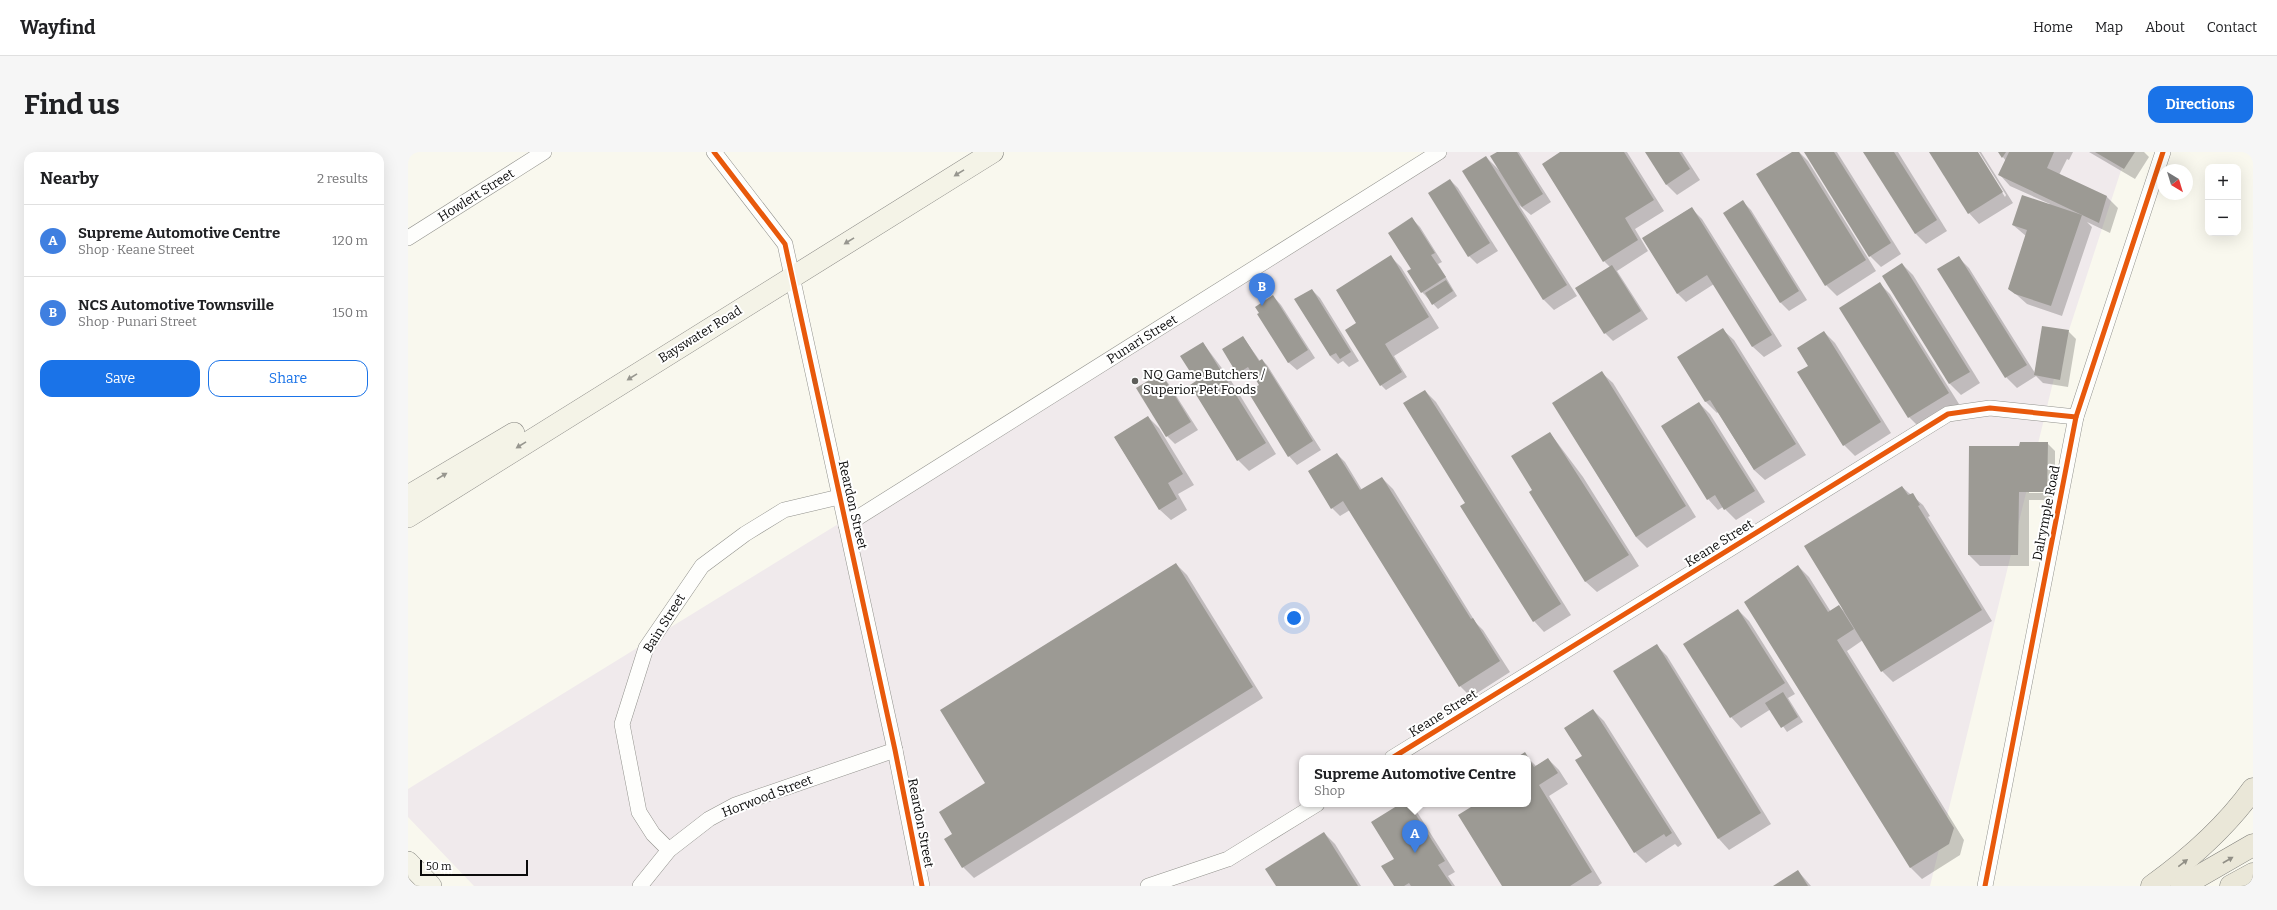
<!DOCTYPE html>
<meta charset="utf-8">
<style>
:root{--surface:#fff;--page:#f6f6f6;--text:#202124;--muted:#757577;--line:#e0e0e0;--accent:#1a73e8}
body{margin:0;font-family:Bitter,serif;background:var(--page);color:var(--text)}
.controls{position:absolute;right:12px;top:12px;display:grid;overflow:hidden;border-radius:8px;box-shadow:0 4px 16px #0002}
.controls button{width:36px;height:36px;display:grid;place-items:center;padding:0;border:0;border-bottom:1px solid var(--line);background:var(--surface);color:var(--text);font:20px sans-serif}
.compass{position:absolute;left:1749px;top:12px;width:36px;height:36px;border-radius:50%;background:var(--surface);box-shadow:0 4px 16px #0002;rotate:142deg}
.scale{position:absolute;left:12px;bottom:10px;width:108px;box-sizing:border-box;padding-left:4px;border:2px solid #0b0b0b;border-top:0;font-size:11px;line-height:14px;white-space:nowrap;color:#0b0b0b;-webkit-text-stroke:3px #fff;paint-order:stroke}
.you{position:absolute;left:886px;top:466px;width:14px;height:14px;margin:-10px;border:3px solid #fff;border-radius:50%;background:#1a73e8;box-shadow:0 0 0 6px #1a73e833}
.badge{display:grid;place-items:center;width:26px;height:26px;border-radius:50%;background:var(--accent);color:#fff;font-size:13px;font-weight:700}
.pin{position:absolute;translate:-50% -33px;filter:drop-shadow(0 1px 2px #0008)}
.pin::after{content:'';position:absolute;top:21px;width:14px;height:12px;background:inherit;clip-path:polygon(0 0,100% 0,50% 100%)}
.popup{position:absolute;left:891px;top:603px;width:232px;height:52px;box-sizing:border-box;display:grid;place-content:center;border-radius:8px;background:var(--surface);filter:drop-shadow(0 1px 3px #0005);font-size:13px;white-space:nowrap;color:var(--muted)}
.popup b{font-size:15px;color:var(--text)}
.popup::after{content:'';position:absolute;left:50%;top:100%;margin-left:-8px;border:8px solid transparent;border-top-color:var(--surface)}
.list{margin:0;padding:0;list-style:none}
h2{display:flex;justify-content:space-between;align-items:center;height:52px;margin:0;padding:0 16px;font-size:17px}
h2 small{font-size:13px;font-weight:400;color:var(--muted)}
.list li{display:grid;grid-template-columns:26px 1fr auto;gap:12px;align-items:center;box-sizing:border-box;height:72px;padding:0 16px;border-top:1px solid var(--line)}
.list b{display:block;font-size:15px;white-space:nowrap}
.list p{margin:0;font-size:13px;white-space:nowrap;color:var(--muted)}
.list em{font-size:13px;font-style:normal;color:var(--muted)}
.actions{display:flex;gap:8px;padding:12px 16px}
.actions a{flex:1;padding:9px 0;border:1px solid var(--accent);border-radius:12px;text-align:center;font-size:14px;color:var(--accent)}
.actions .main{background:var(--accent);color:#fff}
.map{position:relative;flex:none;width:1845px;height:734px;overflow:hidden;border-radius:12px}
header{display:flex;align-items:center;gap:24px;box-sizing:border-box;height:56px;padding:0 20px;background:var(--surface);border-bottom:1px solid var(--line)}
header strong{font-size:19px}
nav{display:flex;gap:22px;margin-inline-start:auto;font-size:14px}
.intro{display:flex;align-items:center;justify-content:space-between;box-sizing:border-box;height:96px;padding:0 24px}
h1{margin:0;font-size:28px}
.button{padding:10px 18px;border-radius:12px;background:var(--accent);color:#fff;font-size:14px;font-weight:700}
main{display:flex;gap:24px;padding:0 24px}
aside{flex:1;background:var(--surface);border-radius:12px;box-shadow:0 4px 16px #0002}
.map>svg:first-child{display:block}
.industrial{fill:#f0eaec;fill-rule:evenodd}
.shadow{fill:#0003;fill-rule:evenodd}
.building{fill:#9c9a94}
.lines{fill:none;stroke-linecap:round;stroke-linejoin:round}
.minor-casing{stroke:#92928d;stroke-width:16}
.secondary-casing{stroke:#898884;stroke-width:22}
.primary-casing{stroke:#7f7f7a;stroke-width:23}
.minor{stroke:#fefefc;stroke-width:15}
.secondary{stroke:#f4f3e7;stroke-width:21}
.primary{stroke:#eae7d8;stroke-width:22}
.cycleway-casing{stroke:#fff;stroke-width:8}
.cycleway{stroke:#e8590c;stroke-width:5}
.oneway{fill:#97968f}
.oneway2{fill:#918f86}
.poi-dot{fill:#5e5e5a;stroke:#fff;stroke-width:1.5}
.labels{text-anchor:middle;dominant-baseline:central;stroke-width:4;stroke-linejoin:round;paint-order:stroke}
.street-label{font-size:13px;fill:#0b0b0b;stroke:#fff}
.poi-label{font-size:13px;fill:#0b0b0b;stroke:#fff;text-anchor:start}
</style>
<header>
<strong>Wayfind</strong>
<nav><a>Home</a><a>Map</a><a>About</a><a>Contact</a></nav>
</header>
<div class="intro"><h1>Find us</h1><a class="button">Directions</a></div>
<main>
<aside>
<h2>Nearby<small>2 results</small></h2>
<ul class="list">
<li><span class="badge" style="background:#3f7fe0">A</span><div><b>Supreme Automotive Centre</b><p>Shop · Keane Street</p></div><em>120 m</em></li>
<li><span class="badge" style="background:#3f7fe0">B</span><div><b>NCS Automotive Townsville</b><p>Shop · Punari Street</p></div><em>150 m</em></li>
</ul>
<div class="actions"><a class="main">Save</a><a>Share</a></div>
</aside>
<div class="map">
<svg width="1845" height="734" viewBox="0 0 1845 734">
<rect width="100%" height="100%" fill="#f9f8ee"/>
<path class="industrial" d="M1034,0H1719L1648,218L1522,734H66L0,665V637ZM894,606H1120V652H894Z"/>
<g class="shadow">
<path d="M1091,0H1111L1143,50L1123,63L1111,53L1169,144L1146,158L1135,147L1078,5L1091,18Z"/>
<path d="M1154,0H1219L1256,59L1227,77L1240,99L1209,119L1240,167L1205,189L1197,181L1202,115L1196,109L1135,12Z"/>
<path d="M1238,0H1274L1292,28L1269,43L1258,32Z"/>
<path d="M1386,0H1391L1400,9L1468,119L1429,144L1418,133Z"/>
<path d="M1397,0H1429L1493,102L1473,115L1462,104Z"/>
<path d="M1457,0H1490L1539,79L1518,92L1507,81Z"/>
<path d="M1522,0H1569L1597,45L1598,43L1571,0H1573L1605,51L1571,72L1561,61Z"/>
<path d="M1591,0H1665L1661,8L1659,7L1651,23L1699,45L1710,56L1702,81L1679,70L1684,75L1654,164L1619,152L1601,136L1618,84L1605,73L1642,52L1602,34L1592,23L1598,9Z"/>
<path d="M1681,0H1736L1741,5L1727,27Z"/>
<path d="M1042,28L1050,36L1090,99L1069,112L1061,104Z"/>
<path d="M1335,50L1343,58L1399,148L1381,159L1373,151L1317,61Z"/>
<path d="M1283,56L1294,67L1374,194L1356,205L1345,195L1306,132L1278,150L1270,142L1235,87Z"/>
<path d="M1004,67L1012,75L1034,110L1030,112L1049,144L1030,157L1014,140L1004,117Z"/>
<path d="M983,105L993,115L1031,176L986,204L999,225L978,238L973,233L950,171Z"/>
<path d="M1550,105L1561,116L1627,221L1660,179L1668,187L1660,235L1635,231L1628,224L1609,236L1598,225L1531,118Z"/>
<path d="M1494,112L1505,123L1572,231L1553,243L1542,232L1475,124Z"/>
<path d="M1472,132L1482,142L1551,252L1512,276L1501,265Z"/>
<path d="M904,138L912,146L951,209L941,215L935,209L930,212L922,204Z"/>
<path d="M865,144L873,153L907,206L889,218L880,210Z"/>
<path d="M1315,178L1326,188L1398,303L1357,328L1346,318L1310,260L1309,261L1298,250L1270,205Z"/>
<path d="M1416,180L1427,191L1483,281L1447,304L1436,293L1402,214Z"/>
<path d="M835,185L852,209L854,208L859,213L913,298L889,313L881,304L841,240L852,233L845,221L835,227L815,198Z"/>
<path d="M795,191L822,227L868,302L841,319L830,308L789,230Z"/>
<path d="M1194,221L1205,231L1288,365L1239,396L1228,385L1145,251Z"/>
<path d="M752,222L760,231L790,278L767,292L759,284L730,236Z"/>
<path d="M1017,239L1028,250L1163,463L1136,480L1126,469L1058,351Z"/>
<path d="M1291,251L1302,262L1357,350L1328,368L1315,355L1310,358L1300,347Z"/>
<path d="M740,265L751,276L786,333L770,342L779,358L763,368L752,358L707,286Z"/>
<path d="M1142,281L1175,325L1231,414L1189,440L1178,430L1122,340L1126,338Z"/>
<path d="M1639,291L1647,299V348H1621V414H1572L1561,403L1611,295ZM1621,339H1644V341H1621Z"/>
<path d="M929,302L937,310L954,338L974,326L985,337L1068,471L1075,478L1102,520L1063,545L1052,534L942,358L932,364L924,356Z"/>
<path d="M1494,335L1515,353L1522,364L1520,365L1584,469L1485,530L1474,519L1455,488L1439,499L1556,688L1552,703L1514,727L1503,716L1337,450L1390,414L1401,425L1423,460L1431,454L1438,461Z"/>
<path d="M768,412L779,423L855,546L566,726L555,715L546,682L578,631Z"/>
<path d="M1330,458L1341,469L1387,542L1380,546L1395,570L1379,580L1363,557L1333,576L1323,565Z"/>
<path d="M1248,493L1259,504L1363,672L1321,698L1311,687L1207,520Z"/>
<path d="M1185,558L1196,569L1274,692L1270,695L1267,692L1238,711L1227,700L1175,604Z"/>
<path d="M1116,602L1128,614L1140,607L1151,618L1160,632L1141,644L1194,731L1190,734H1096L1062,652H1120V606H1109Z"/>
<path d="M993,652H1001L1009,660L1047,720L1040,724L1047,734H987V707Z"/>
<path d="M916,681L927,692L953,734H869Z"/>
<path d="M1390,719L1403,734H1367Z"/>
</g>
<g class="building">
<path d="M1089,0H1109L1135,42L1114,55L1082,4Z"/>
<path d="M1152,0H1216L1246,48L1217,66L1230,88L1195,110L1134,12Z"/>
<path d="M1237,0H1271L1282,17L1258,33Z"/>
<path d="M1384,0H1391L1458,108L1417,134L1348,22Z"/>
<path d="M1396,0H1426L1483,91L1461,105Z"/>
<path d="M1455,0H1486L1529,68L1507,82Z"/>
<path d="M1521,0H1570L1595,40L1560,62Z"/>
<path d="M1590,0H1598L1594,6Z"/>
<path d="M1601,0H1646L1639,16L1699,44L1691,71L1590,23Z"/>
<path d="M1687,0H1727L1716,17Z"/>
<path d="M1078,4L1159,133L1135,148L1054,19Z"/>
<path d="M1042,27L1082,91L1060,105L1020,41Z"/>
<path d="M1614,43L1674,63L1643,154L1607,142L1600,137L1619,78L1604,73Z"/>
<path d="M1335,48L1391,139L1372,151L1315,61Z"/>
<path d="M1284,55L1364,183L1344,195L1299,123L1269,142L1234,86Z"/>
<path d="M1004,65L1027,101L1023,103L1038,125L1013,141L999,119L1003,117L980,81Z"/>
<path d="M983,103L1021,165L977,192L994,220L972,234L937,178L948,171L928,138Z"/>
<path d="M1551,104L1619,213L1597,226L1529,117Z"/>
<path d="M1494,111L1562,220L1541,232L1474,124Z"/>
<path d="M1204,113L1233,159L1196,182L1167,136Z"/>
<path d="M1038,128L1045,139L1024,153L1017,141Z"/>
<path d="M1472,130L1541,241L1500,266L1431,156Z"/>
<path d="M904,137L943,200L932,207L928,201L922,204L886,147Z"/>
<path d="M865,143L900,198L880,211L849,162L851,161L847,155Z"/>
<path d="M1634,174L1661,178L1652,228L1626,223Z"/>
<path d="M1315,176L1388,292L1346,318L1302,248L1297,250L1269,205Z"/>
<path d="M1416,179L1473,270L1435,294L1389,220L1400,214L1389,196Z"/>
<path d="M835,184L851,209L854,207L905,289L880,305L840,240L851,233L840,215L829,222L814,197Z"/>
<path d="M795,190L858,291L829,309L782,233L788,229L772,204Z"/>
<path d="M1194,219L1278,354L1228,385L1144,251Z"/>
<path d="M753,221L783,270L758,285L728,236Z"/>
<path d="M1017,238L1153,452L1125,470L1052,354L1057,351L995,251Z"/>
<path d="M1291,250L1347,339L1316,358L1307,343L1299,348L1253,274Z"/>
<path d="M740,264L775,322L760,331L769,347L751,358L706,285Z"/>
<path d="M1142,280L1221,403L1177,430L1121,340L1124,338L1103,304Z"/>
<path d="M1612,290H1640L1639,340H1611L1610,403H1560L1561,294H1611Z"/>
<path d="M929,301L952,338L974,325L1063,467L1065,466L1092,509L1051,535L935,349L923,357L900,319Z"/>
<path d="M1494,334L1500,343L1505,341L1512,353L1510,354L1574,458L1473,520L1396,394Z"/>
<path d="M768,411L845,535L554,716L536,687L544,682L531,660L577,631L532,558Z"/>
<path d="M1390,413L1420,460L1431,453L1446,477L1429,488L1546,676L1541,692L1502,716L1336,450Z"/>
<path d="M1330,457L1377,531L1322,566L1275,492Z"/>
<path d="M1249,492L1353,661L1310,687L1205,519Z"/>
<path d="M1375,540L1390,565L1373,576L1357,551Z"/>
<path d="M1185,557L1264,681L1258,685L1256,682L1226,701L1167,608L1174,604L1156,576Z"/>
<path d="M1117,600L1126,615L1140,606L1150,621L1131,633L1184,720L1162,734H1094L1050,663L1063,655L1061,652H1120V606H1108Z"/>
<path d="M992,652H1001L1037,709L1030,713L1044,734H1003L1001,731L996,734H986L973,714L986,707L963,670Z"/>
<path d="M916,680L950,734H868L857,717Z"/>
<path d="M1390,718L1400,734H1365Z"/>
</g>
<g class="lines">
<g class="minor-casing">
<g id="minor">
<path d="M306,0L377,92L487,598L514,734"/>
<path d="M0,86L136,0"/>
<path d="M438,373L1031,0"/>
<path d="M984,606L1540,262L1582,256L1668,265"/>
<path d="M261,698L245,682L231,660L214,572L238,496L294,414L337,382L376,358L431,345"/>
<path d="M232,734L261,698L301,667L327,653L487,598"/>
<path d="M740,734L820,707L909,652"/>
<path d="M1577,734L1668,265L1755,0"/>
</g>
</g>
<g class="secondary-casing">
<g id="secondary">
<path d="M0,344L106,281"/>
<path d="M0,365L585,0"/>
<path d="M0,710L23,734"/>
</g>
</g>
<g class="primary-casing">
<g id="primary">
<path d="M1744,734C1783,706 1817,676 1845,637"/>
<path d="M1774,734L1845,693"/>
<path d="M1823,734L1845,722"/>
</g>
</g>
<use href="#minor" class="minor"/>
<use href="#secondary" class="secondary"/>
<use href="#primary" class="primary"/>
<g class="cycleway-casing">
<g id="cycleway">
<path d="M306,0L377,92L487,598L514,734"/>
<path d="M984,606L1540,262L1582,256L1668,265"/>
<path d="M1577,734L1668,265L1755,0"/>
</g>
</g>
<use href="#cycleway" class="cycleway"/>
</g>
<defs><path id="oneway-solid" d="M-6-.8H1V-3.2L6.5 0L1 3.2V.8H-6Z"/></defs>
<g class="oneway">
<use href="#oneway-solid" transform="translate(551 21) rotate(148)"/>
<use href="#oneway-solid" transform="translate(441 89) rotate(148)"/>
<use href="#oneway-solid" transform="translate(224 225) rotate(148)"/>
<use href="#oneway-solid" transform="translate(113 293) rotate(148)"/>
<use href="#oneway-solid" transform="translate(34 324) rotate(-31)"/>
</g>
<g class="oneway2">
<use href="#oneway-solid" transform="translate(1820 708) rotate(-30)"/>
<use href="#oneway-solid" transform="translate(1775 711) rotate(-38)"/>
</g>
<circle class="poi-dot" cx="727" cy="229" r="4"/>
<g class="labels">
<g class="street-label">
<text transform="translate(68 43) rotate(-32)">Howlett Street</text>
<text transform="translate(292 182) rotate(-32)">Bayswater Road</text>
<text transform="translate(734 187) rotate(-32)">Punari Street</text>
<text transform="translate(445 353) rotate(77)">Reardon Street</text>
<text transform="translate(1638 361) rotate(-79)">Dalrymple Road</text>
<text transform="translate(1311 391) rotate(-32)">Keane Street</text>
<text transform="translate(256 471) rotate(-58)">Bain Street</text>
<text transform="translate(1035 561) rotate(-32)">Keane Street</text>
<text transform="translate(359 644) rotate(-21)">Horwood Street</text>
<text transform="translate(513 671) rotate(79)">Reardon Street</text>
</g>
<g class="poi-label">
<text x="735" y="222">NQ Game Butchers /<tspan x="735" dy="15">Superior Pet Foods</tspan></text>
</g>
</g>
</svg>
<div class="controls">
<button>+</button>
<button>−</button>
</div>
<svg class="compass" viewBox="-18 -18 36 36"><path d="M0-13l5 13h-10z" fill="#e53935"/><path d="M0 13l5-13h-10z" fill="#757577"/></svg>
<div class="scale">50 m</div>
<div class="you"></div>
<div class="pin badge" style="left:1007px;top:701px;background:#3f7fe0">A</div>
<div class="popup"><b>Supreme Automotive Centre</b>Shop</div>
<div class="pin badge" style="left:854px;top:154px;background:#3f7fe0">B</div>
</div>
</main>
